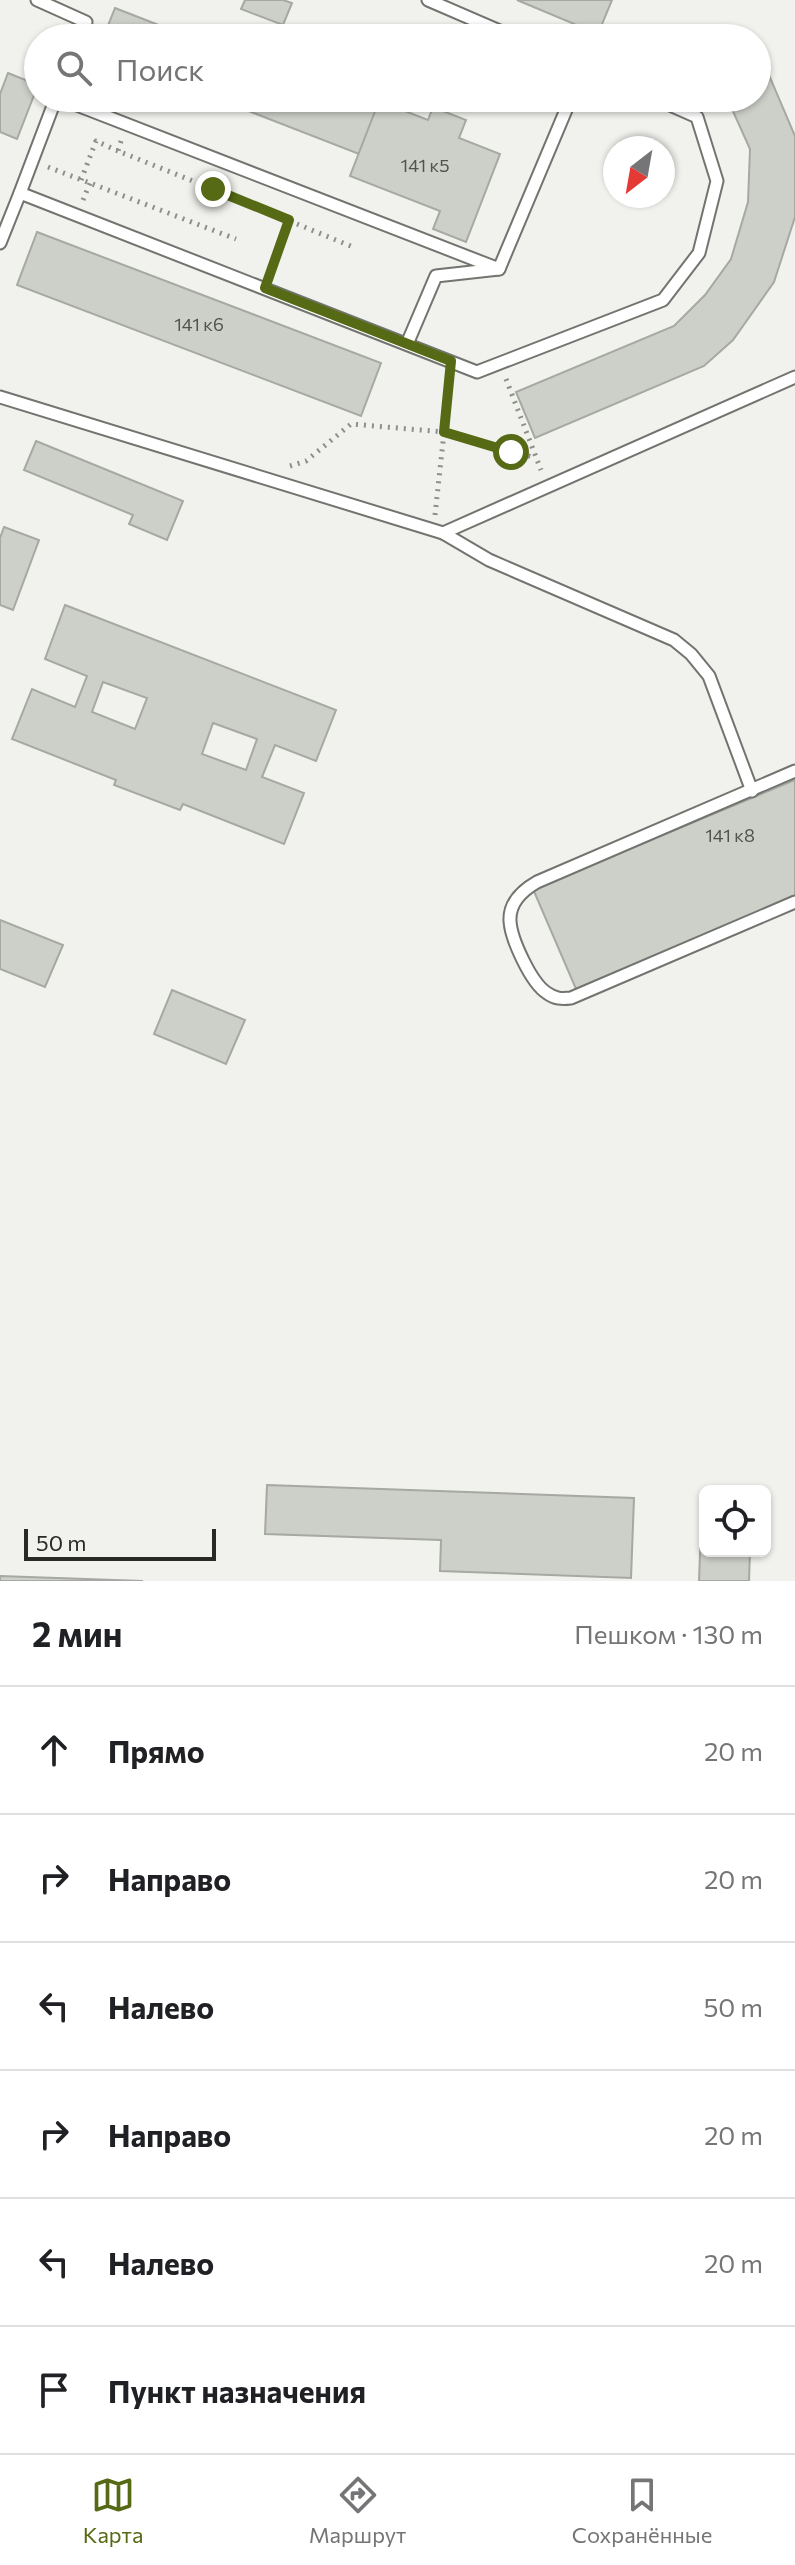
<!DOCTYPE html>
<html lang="ru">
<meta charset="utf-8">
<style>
:root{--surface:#fff;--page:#f6f6f6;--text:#202124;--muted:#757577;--line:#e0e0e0;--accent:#566915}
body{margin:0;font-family:Commissioner,sans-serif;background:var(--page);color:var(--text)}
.controls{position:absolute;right:24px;bottom:24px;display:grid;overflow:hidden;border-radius:12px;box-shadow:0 2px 6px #0004}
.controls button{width:72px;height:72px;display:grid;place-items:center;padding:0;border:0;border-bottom:2px solid var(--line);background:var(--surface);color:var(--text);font:40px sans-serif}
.compass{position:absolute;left:603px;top:136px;width:72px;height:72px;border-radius:50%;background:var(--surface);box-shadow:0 2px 6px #0004;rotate:211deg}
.scale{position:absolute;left:24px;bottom:20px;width:192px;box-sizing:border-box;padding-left:8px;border:4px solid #292927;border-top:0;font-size:22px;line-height:28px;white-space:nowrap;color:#292927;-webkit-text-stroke:6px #f1f2ed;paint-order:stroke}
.stop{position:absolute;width:24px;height:24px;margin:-18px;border:6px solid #566915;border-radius:50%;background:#fff}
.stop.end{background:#566915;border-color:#fff;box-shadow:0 2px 8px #0008}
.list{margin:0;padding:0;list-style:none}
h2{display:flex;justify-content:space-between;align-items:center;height:104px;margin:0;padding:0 32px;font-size:34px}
h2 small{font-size:26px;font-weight:400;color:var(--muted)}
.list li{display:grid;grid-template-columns:52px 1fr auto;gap:24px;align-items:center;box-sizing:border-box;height:128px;padding:0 32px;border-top:2px solid var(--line)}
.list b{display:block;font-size:30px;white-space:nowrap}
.list em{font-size:26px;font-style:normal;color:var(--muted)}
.icon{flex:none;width:44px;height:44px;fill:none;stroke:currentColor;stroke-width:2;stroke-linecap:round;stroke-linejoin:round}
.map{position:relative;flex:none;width:795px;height:1581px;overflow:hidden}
.search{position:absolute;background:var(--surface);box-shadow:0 2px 6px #0004;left:24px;right:24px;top:24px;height:88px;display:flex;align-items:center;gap:20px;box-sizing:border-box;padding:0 28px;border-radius:44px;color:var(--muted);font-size:30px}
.sheet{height:872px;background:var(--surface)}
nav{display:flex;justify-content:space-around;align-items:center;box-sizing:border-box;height:112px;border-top:2px solid var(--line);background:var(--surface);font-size:22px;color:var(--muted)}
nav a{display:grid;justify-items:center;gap:4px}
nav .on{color:var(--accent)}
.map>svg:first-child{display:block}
.building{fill:#cdcfc9;stroke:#a6a8a3;stroke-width:2;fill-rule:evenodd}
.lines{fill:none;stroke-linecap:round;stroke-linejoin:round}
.service-casing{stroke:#72746f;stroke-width:15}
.path{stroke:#8e8f8b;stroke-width:5;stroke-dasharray:2 6;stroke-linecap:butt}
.service{stroke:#fff;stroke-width:11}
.route{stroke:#566915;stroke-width:10}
.labels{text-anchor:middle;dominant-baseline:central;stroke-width:6;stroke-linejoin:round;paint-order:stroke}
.number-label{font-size:18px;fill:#525250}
</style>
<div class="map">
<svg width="795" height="1581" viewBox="0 0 795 1581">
<rect width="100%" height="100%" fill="#f1f2ed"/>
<g class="building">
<path d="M245,0H283L292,3L283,25L241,9Z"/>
<path d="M517,0H612L598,34Z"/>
<path d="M115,8L192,38H103Z"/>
<path d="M757,47L795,136V217L774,282L733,340L704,366L535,438L516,392L674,326L705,295L731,259L748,202L750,149L727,98H757Z"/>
<path d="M8,73L38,85L17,139L0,132V94Z"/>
<path d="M215,98H346L376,110L359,154Z"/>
<path d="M379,101L428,120L433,107L466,120L459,138L500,154L466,242L433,229L440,211L350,176Z"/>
<path d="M37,232L381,363L361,416L17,285Z"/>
<path d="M36,441L183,501L167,540L129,524L133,515L24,470Z"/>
<path d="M4,527L39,540L13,610L0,605V538Z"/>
<path d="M65,605L336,710L316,761L275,745L262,777L304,793L284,844L183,804L180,810L114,785L116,780L12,739L32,689L75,707L87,676L45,659ZM103,682L147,698L135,729L92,712ZM213,723L257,739L246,770L202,754Z"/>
<path d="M795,780V898L576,989L533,889Z"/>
<path d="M0,920L63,945L45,987L0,969Z"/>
<path d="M172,990L245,1020L226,1064L154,1034Z"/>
<path d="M267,1485L634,1498L631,1578L440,1571L441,1540L265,1534Z"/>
<path d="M702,1500L705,1501V1551H750L749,1581H699Z"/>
<path d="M0,1576L143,1581H0Z"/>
</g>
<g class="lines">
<g class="service-casing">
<g id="service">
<path d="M37,0L86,22L79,38"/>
<path d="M428,0L516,38"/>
<path d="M59,98L499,269"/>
<path d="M20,193L56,98"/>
<path d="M0,243L20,193L477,372L663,300L699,253L717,181L697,117L654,98"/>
<path d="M407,344L436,276L499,269L571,98"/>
<path d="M0,397L443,533L795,377"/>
<path d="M443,533L489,560L674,640L691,654L709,676L752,791"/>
<path d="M795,771L537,882C523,890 509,902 510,921C511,939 531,983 547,993C555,999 562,999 571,998L795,902"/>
</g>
</g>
<g class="path">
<path d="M121,141L118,151L213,189"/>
<path d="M48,167L236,239"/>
<path d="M218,177L213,189L289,220L270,272"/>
<path d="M81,180L96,141L118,151"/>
<path d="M83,200L90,183"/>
<path d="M297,224L353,247"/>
<path d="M506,379L541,470"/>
<path d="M290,466L306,461L351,424L444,432L536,458"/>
<path d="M435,515L450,378"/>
</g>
<use href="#service" class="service"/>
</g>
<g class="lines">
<path class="route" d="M213,189L289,220L265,288L451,361L444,432L511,452"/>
</g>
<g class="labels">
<g class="number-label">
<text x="425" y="165">141 к5</text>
<text x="199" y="324">141 к6</text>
<text x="730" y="835">141 к8</text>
</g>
</g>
</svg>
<div class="controls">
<button><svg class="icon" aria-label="locate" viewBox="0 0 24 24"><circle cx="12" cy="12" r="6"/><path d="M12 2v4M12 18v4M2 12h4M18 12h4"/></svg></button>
</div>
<svg class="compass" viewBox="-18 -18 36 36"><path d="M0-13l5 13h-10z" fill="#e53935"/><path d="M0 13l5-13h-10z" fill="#757577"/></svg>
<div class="scale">50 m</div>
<div class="stop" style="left:511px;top:452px"></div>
<div class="stop end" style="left:213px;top:189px"></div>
<div class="search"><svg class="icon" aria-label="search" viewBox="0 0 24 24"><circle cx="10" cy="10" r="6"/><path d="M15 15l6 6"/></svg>Поиск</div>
</div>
<section class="sheet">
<h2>2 мин<small>Пешком · 130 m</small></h2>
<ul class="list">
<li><svg class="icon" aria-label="ahead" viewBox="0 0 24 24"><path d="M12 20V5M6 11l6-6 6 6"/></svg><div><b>Прямо</b></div><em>20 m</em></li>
<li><svg class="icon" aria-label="right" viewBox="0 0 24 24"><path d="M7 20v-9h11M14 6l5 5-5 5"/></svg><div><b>Направо</b></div><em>20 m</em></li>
<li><svg class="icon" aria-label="left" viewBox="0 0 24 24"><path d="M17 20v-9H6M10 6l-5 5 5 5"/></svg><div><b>Налево</b></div><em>50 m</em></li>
<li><svg class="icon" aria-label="right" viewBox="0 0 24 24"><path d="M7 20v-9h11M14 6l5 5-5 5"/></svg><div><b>Направо</b></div><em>20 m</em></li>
<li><svg class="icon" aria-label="left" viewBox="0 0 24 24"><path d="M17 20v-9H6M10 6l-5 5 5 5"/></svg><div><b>Налево</b></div><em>20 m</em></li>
<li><svg class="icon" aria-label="arrive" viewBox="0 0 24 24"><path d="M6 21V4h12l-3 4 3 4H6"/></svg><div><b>Пункт назначения</b></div></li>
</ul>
</section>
<nav>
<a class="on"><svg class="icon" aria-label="map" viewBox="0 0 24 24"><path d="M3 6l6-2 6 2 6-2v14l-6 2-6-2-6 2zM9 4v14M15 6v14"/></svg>Карта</a>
<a><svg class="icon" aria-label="directions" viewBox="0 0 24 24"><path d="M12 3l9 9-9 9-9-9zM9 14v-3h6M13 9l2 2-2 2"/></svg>Маршрут</a>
<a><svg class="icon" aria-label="saved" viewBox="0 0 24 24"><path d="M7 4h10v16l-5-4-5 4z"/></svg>Сохранённые</a>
</nav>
